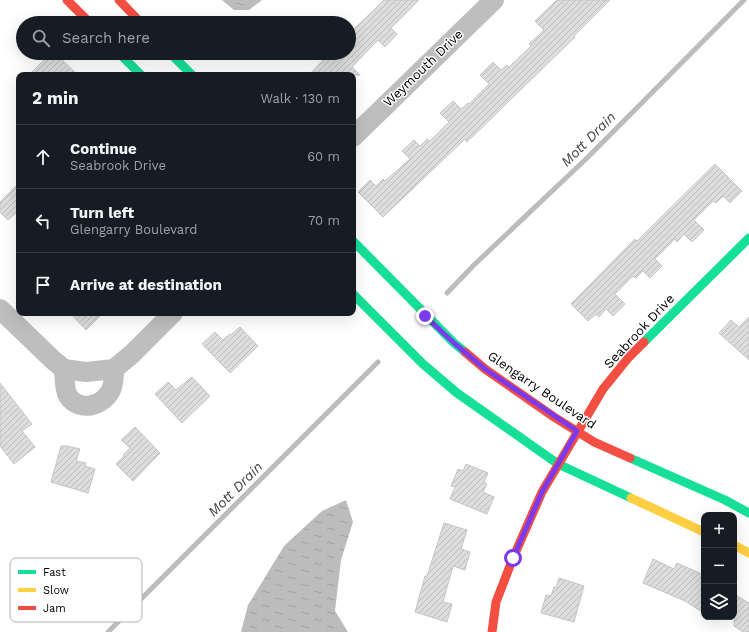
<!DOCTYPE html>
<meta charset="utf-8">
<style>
:root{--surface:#171b24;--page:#242831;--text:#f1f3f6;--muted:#9ea1a6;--line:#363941}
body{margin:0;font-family:"Work Sans",sans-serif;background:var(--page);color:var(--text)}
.controls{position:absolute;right:12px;bottom:12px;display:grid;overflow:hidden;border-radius:8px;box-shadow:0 4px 16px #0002}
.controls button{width:36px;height:36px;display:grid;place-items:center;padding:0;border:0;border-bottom:1px solid var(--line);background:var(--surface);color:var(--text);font:20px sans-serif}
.stop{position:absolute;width:12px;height:12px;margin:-9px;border:3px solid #7c3aed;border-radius:50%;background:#fff}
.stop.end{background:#7c3aed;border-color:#fff;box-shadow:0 1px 4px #0008}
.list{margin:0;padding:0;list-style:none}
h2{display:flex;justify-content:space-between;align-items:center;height:52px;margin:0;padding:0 16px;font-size:17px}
h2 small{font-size:13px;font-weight:400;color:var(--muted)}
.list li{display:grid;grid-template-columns:26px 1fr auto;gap:12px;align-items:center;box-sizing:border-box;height:64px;padding:0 16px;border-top:1px solid var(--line)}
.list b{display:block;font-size:15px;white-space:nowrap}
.list p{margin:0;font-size:13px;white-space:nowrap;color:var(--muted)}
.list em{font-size:13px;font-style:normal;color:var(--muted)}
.icon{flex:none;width:22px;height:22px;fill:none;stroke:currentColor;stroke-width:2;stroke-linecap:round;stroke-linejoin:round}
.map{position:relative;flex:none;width:749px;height:632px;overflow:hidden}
.search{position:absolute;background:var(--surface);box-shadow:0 4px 16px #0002;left:16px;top:16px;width:340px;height:44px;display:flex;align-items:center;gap:10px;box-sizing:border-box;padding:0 14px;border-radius:22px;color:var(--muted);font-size:15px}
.panel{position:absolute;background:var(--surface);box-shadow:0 4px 16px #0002;left:16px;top:72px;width:340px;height:244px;border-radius:8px}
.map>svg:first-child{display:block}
.water{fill:url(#water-ripples)}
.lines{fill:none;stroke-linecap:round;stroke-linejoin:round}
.stream{stroke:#bcbcbc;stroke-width:5}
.building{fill:url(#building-hatch);stroke:#c5c5c5}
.street{stroke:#bebebe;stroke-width:20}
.fast{stroke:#16e098;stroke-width:9}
.slow{stroke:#ffcf43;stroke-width:9}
.jam{stroke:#f24e42;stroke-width:9}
.route{stroke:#7c3aed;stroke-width:5}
.labels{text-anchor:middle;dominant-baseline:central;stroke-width:3;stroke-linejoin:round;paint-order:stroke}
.street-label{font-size:13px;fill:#000;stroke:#fff}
.water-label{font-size:14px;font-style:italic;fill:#414141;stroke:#fff}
.key{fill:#fff;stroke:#b2b2b2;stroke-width:1}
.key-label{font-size:11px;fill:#000}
</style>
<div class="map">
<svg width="749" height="632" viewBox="0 0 749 632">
<defs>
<pattern id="water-ripples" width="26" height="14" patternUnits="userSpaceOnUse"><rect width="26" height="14" fill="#bcbcbc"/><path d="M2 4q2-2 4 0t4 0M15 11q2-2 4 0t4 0" fill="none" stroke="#a0a0a0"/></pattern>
<pattern id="building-hatch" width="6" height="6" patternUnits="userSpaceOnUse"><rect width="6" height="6" fill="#ddd"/><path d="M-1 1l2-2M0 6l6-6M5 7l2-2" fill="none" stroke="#bcbcbc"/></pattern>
</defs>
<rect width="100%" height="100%" fill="#fff"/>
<g class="water">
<path d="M222,0H262L249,10H234Z"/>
<path d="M346,500L353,522L341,560L335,611L348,632H241L248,605L284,546L322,511Z"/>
</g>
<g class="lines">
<g class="stream">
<path d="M447,293L474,265L588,157L744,0"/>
<path d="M108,632L378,362"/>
</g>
</g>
<g class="building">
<path d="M384,0H419L391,28L397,34L385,47L378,40L352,67L360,75H309L330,53H349V34Z"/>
<path d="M557,0H610L574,36L575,37L467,142L465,139L383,217L358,192L370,180L376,186L383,179L385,181L410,159L402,151L414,140L420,146L427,139L430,141L449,122L440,113L453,101L461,109L468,103L469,104L489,84L480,75L493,62L501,70L507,65L509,67L531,46L529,44L544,30L535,21Z"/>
<path d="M51,53L58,59L59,57L78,75H29Z"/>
<path d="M715,164L742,191L730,203L723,196L716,203L713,201L694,220L704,230L692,242L684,234L677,242L675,239L655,259L662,266L650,278L643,271L636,278L633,276L615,294L625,304L613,316L606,309L599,317L596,314L588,321L571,304L635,239L637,241Z"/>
<path d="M19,183V210L8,220L0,212V202Z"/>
<path d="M70,313H103L86,330Z"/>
<path d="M749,317V360L719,333L731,320L739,327Z"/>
<path d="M240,327L258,346L230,373L202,344L215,332L223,340L230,334L231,335Z"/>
<path d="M192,377L210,396L182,423L155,394L168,382L176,390Z"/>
<path d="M0,383L32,424L22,431L35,447L14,464L0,446Z"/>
<path d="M135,427L160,453L133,481L116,464L124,456L123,455L130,448L121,440Z"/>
<path d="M61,446H67L80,449L76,461L86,463L85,466L95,469L88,493L51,482Z"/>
<path d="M466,464L488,473L484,482L487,484L483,492L494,497L487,514L450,499L455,487L451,486L458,469L463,471Z"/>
<path d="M444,523L467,530L461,549L470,552L465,570L453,566L443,602L452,604L447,622L415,612L425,576H427Z"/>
<path d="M653,559L674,569L677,563L704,575V613L685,601L643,583Z"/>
<path d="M559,578L584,586L574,622L541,613L546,595L551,596L554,587L556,588Z"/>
<path d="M734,594L749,603V632H743L734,626Z"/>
</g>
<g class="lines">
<g class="street">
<path d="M353,137L494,0"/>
<path d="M0,309L53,360L64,369L86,372L114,369L132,354L173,313"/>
<path d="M64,369C65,377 64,389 68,396C80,413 103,406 111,390C114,384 114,375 114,369"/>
</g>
<g class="fast">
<path d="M119,53L141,75"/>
<path d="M170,53L192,75"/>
<path d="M353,241L454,343L465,352"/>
<path d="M353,294L423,364L457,393L558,464L631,498"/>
<path d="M644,342L749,238"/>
<path d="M630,458L725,500L749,513"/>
</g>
<g class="slow">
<path d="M631,498L704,532"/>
<path d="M734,545L749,553"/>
</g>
<g class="jam">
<path d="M67,0L90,23"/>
<path d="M119,0L141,23"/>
<path d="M465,352L485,369L554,417L594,442L630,458"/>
<path d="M492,632L496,602L513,558L542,492L603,389L629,357L644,342"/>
</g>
</g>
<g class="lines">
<path class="route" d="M425,316L454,343L485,369L577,431L542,492L513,558"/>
</g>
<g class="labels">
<g class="street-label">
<text transform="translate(423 68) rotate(-44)">Weymouth Drive</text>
<text transform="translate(639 331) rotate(-47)">Seabrook Drive</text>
<text transform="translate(542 390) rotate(34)">Glengarry Boulevard</text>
</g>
<g class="water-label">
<text transform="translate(588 139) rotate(-45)">Mott Drain</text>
<text transform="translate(235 489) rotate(-45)">Mott Drain</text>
</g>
</g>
<rect x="10" y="558" width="132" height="64" rx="6" class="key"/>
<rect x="18" y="570" width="18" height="4" fill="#16e098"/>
<rect x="18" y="588" width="18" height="4" fill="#ffcf43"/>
<rect x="18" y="606" width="18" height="4" fill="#f24e42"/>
<g class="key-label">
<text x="43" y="576">Fast</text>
<text x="43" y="594">Slow</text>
<text x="43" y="612">Jam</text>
</g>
</svg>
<div class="controls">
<button>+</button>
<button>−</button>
<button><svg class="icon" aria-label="layers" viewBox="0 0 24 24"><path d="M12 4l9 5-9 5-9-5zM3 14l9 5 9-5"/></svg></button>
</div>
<div class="stop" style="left:513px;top:558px"></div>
<div class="stop end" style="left:425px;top:316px"></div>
<div class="search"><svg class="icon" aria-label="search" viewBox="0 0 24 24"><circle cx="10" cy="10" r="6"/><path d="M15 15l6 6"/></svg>Search here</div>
<section class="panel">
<h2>2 min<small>Walk · 130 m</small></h2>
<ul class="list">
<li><svg class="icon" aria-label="ahead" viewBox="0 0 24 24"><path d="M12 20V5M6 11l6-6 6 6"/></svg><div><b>Continue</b><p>Seabrook Drive</p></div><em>60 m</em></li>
<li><svg class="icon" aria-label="left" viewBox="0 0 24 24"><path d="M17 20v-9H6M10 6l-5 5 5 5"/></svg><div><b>Turn left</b><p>Glengarry Boulevard</p></div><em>70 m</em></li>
<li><svg class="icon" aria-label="arrive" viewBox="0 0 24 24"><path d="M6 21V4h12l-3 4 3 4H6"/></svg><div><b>Arrive at destination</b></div></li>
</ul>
</section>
</div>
